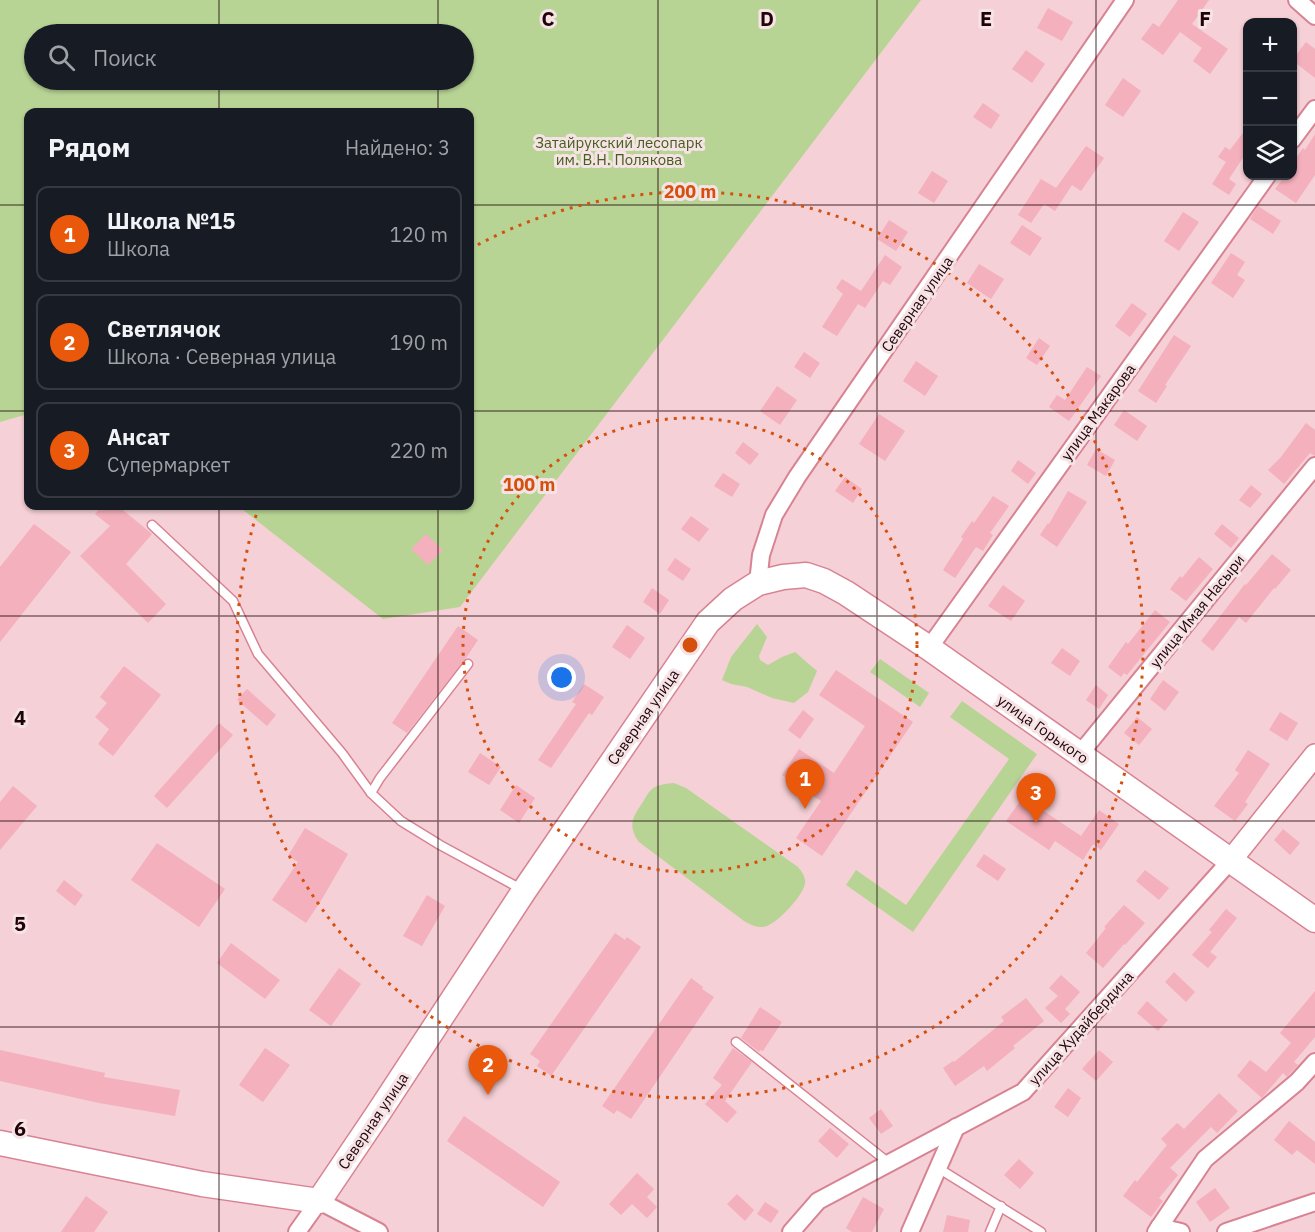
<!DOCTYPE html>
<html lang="ru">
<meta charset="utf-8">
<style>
:root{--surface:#171b24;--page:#242831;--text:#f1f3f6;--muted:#9ea1a6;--line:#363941;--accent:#ea580c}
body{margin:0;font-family:"IBM Plex Sans",sans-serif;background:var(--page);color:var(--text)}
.controls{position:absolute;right:18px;top:18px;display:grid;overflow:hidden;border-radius:12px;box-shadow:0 2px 4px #0004}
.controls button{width:54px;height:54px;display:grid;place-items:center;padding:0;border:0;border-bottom:2px solid var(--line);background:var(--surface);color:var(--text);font:30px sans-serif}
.you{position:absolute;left:562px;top:678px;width:21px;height:21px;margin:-15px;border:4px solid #fff;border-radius:50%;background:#1a73e8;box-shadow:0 0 0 9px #1a73e833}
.badge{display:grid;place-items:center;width:39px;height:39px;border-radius:50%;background:var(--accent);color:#fff;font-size:20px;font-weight:700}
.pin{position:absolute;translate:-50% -50px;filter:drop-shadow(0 2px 3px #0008)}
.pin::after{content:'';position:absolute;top:32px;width:21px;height:18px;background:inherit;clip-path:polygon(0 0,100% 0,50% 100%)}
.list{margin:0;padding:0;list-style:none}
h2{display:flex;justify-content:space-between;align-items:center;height:78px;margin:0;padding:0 24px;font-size:26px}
h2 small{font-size:20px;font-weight:400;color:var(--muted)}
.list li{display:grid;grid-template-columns:39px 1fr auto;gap:18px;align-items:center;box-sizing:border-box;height:96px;margin:0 12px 12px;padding:0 12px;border:2px solid var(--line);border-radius:12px}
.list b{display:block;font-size:22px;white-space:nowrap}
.list p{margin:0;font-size:20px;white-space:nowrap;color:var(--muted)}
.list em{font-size:20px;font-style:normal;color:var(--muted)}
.icon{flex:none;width:33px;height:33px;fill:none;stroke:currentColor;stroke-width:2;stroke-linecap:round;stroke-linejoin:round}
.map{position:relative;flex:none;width:1315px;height:1232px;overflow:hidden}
.search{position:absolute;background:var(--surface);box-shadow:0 2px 4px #0004;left:24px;top:24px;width:450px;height:66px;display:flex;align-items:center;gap:15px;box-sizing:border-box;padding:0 21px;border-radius:33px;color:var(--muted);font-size:22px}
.panel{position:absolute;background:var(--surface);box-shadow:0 2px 4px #0004;left:24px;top:108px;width:450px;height:402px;border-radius:12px}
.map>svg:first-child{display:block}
.green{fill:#b8d495;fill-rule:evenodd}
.building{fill:#f4b0bc}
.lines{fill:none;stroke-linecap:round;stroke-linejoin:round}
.service-casing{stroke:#d88393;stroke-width:11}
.minor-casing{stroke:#d88393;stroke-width:20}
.tertiary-casing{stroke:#d88393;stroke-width:24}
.secondary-casing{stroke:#d88393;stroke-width:27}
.service{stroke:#fff;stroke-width:8}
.minor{stroke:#fff;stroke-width:16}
.tertiary{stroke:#fff;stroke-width:21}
.secondary{stroke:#fff;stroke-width:24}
.grid{fill:none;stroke:#1f0309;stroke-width:1.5;stroke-opacity:0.55}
.ring{fill:none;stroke:#d4500c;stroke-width:3;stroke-dasharray:3 6}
.labels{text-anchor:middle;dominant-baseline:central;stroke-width:6;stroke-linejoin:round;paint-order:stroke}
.park-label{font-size:15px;fill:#445e1b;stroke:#f6e3e5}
.street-label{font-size:15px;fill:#1f0309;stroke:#f6e3e5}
.grid-label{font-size:20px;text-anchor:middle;font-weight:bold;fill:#1f0309;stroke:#f6e3e5;stroke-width:6;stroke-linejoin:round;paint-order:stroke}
.centre{fill:#d4500c;stroke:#f6e3e5;stroke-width:3}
.ring-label{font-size:18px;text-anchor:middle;font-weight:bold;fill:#d4500c;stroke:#f6e3e5;stroke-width:6;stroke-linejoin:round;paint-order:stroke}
</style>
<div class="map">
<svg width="1315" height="1232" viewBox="0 0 1315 1232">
<rect width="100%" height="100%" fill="#f5d0d6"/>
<g class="green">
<path d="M0,0H921L460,607L383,619L238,506H470V112H28V414L0,422ZM34,34H464V80H34Z"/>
<path d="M757,624L767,637L759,656L760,660L768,665L782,657L795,652L817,671L808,692L794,703L772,698L747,687L731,684L722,680L731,657Z"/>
<path d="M880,659L929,693L920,707L870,672Z"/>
<path d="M962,701L1037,754L913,932L846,885L856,870L906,905L1009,759L950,717Z"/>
<path d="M674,783L686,788L798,867C802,872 806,877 805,884C802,897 779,921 767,926C759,929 751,925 744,921L639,842C627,826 633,816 643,802C645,798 648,793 651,790C657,784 666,784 674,783Z"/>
</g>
<g class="building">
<path d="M1178,0H1209L1192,24L1228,49L1210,74L1193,61L1202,48L1180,32L1163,55L1141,39L1153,23L1159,27Z"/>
<path d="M1048,8L1073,22L1062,41L1037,28Z"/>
<path d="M1306,42L1315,49V78L1293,61V59Z"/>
<path d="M1026,50L1045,64L1032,83L1012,69Z"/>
<path d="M1123,78L1141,91L1123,117L1105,105Z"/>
<path d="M983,103L1000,115L991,129L973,117Z"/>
<path d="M1248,126V150L1229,179L1236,184L1229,195L1212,184L1226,162L1218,157L1225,147L1230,150Z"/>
<path d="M1315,134V175L1296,203L1275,189L1285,176H1293V165L1295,160L1303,148L1305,150Z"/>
<path d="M1086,146L1104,158L1081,191L1072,185L1055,211L1044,204L1031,223L1018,215L1041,179L1056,188Z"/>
<path d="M932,171L948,181L934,203L918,193Z"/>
<path d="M1258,206L1281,221L1273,234L1250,219Z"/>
<path d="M1183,212L1199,222L1179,251L1164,241Z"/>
<path d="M889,220L908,232L896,251L877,239Z"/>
<path d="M1022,225L1042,238L1030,256L1010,243Z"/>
<path d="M1231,253L1245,262L1237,275L1245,280L1233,298L1211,283Z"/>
<path d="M885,255L902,267L890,285L883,281L865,308L858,304L837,336L822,327L843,294L836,288L842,279L861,291Z"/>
<path d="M979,264L1004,279L991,299L967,283Z"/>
<path d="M1132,303L1147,314L1130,337L1115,326Z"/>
<path d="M1174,335L1191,346L1165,385L1167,386L1156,403L1138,391Z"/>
<path d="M1039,338L1050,346L1037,365L1026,358Z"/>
<path d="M804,352L820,363L810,378L794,367Z"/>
<path d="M916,361L938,376L925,396L903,381Z"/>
<path d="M1087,367L1101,376L1069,421L1049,407L1057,395L1065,400Z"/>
<path d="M777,386L797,400L780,425L760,411Z"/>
<path d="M1124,410L1147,426L1137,441L1114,425Z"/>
<path d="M879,414L905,431L885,461L859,444Z"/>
<path d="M1306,423L1315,430V456L1310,453L1284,484L1268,470L1281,457Z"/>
<path d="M743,442L759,454L750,465L735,453Z"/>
<path d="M1096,449L1115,460L1106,476L1087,465Z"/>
<path d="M1018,460L1036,473L1028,484L1011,471Z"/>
<path d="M723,473L740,484L732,497L714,486Z"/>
<path d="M845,477L862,489L853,503L835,491Z"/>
<path d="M1251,485L1262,494L1250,508L1239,500Z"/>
<path d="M1068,491L1087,502L1057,547L1040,535L1048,523L1049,524Z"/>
<path d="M993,496L1009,506L990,533L993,535L983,551L976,547L955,578L943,570L963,539L961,537L972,521L974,523Z"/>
<path d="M102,506H118L152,534L126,564L166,604L148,623L80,556L110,526L95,514Z"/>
<path d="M691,516L709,529L699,542L681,529Z"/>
<path d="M34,524L71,552L0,642V567Z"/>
<path d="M1222,524L1239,538L1231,548L1214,534Z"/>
<path d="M426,534L443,550L428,565L411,549Z"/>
<path d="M1272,554L1291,570L1275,589L1274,588L1246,623L1239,617L1213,651L1201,641L1245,584L1246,585Z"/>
<path d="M1199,557L1213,569L1186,601L1170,589L1180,576L1182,578Z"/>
<path d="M675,558L691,569L683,581L667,570Z"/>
<path d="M1003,585L1025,601L1011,621L988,606Z"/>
<path d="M652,588L669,600L660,614L643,602Z"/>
<path d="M1155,610L1170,622L1127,675L1124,673L1121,677L1108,667L1126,642L1128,644Z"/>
<path d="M627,625L645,638L630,659L612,647Z"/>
<path d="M458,626L478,640L466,658L407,733L392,723Z"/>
<path d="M1062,648L1080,661L1070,676L1051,663Z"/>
<path d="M124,666L161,695L113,756L98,744L109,729L95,717L107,703L100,697Z"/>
<path d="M836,670L913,722L822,856L796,838L821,801L782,775L799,749L834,773L865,726L819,695Z"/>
<path d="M1163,680L1179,692L1165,711L1150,699Z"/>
<path d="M584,684L604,697L592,715L589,713L551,768L538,760L576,704L572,702Z"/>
<path d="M1096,685L1108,695L1099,709L1086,700Z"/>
<path d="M247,689L276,715L267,726L237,700Z"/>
<path d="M803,710L814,719L800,739L788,730Z"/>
<path d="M1280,712L1298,723L1287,741L1269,730Z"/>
<path d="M1137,717L1152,729L1139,745L1124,733Z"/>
<path d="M219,723L233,735L167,808L154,796Z"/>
<path d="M1248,750L1270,764L1245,802L1248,804L1235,821L1214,806L1239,773L1235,770Z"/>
<path d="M480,753L501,767L489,785L468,772Z"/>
<path d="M516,785L535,798L519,823L500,810Z"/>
<path d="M13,786L37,806L0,850V802Z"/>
<path d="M1023,797L1081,836L1099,810L1119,824L1101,850L1093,844L1083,860L1055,841L1049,850L1006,821Z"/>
<path d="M305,828L348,854L322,899L306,923L272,900L298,862L288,856Z"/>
<path d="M1283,829L1300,843L1290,855L1274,840Z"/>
<path d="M157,843L225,889L199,927L131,880Z"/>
<path d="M984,854L1006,869L998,881L976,866Z"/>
<path d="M1145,870L1169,888L1159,900L1136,881Z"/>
<path d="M64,880L83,895L75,906L56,891Z"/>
<path d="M427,895L445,906L422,946L403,936Z"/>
<path d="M1124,905L1145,923L1125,945L1124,944L1103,968L1086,953L1106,928L1104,927Z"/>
<path d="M1226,909L1237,918L1210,952L1217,957L1208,968L1192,955L1212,932L1209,930Z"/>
<path d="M615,933L625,940L627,937L641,947L551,1076L537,1066L540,1061L530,1054Z"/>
<path d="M231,943L280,980L265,999L217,963Z"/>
<path d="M339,968L361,984L331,1026L309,1010Z"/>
<path d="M1174,972L1195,992L1186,1002L1165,982Z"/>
<path d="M1061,975L1080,992L1065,1009L1070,1014L1061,1023L1045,1008L1058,996L1049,988Z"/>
<path d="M691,978L703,987L702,989L714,997L631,1119L617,1110L614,1114L602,1106Z"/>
<path d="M1315,991V1037L1294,1062L1298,1065L1287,1077L1283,1073L1262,1098L1237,1076L1250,1060L1266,1072L1291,1043L1280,1033Z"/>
<path d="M1026,998L1044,1021L1013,1046L1015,1048L987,1071L984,1066L955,1086L943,1068L953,1061L954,1062L1004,1021L1001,1017Z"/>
<path d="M1147,1001L1168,1020L1158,1031L1137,1013Z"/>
<path d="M760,1007L782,1022L763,1051L760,1050L759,1052L741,1038Z"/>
<path d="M265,1048L290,1065L263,1102L239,1085Z"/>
<path d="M733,1048L752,1062L725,1101L737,1112L727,1123L705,1104L722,1085L713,1078Z"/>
<path d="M0,1050L105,1073L104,1077L180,1090L175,1116L99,1103L0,1081Z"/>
<path d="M1099,1050L1113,1062L1096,1081L1082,1069Z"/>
<path d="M1068,1088L1081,1098L1068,1117L1054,1107Z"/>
<path d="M1219,1093L1238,1111L1217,1133L1211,1127L1170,1168L1178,1175L1159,1198L1163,1201L1151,1217L1123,1196L1135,1180L1137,1182L1167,1145L1161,1139L1177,1123L1184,1129Z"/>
<path d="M881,1109L893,1126L881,1134L869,1118Z"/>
<path d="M464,1116L560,1182L543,1207L447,1141Z"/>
<path d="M1289,1121L1315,1142V1164L1297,1150L1292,1155L1274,1140Z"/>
<path d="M830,1128L849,1144L837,1158L818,1141Z"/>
<path d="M1019,1159L1034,1173L1020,1189L1004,1175Z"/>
<path d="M637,1173L654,1189L647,1197L657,1207L647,1218L632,1204L621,1215L609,1204Z"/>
<path d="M1215,1188L1230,1208L1210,1222L1196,1202Z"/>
<path d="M737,1194L754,1210L745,1221L727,1204Z"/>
<path d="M86,1196L108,1212L94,1232H61Z"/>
<path d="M863,1197L884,1209L872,1232H852L846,1228Z"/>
<path d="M765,1202L779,1211L771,1223L757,1214Z"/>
<path d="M947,1215L970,1220L968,1232H943Z"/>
</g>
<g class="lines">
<g class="service-casing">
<g id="service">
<path d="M152,525L233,601L258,654L342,753L371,793L401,821L440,845L523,890"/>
<path d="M371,793L380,778L468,664"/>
<path d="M736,1042L889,1163"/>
<path d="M938,1168L1041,1232"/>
<path d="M990,1232L1001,1206"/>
</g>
</g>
<g class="minor-casing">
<g id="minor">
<path d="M1297,0L1315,16"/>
<path d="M1292,140L1315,109"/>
<path d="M758,583L761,555L774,515L797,477L1125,0"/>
<path d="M929,648L1267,176"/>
<path d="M1079,755L1315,466"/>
<path d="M1159,1227L1181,1232"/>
<path d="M297,1232L319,1201L379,1232"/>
<path d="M791,1232L818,1201L1023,1092L1231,860"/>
<path d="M910,1232L956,1127"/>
<path d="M1156,1232L1205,1159L1297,1082L1315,1062"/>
<path d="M1226,1232L1315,1202"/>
</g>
</g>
<g class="tertiary-casing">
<path id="tertiary" d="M1231,860L1315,755"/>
</g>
<g class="secondary-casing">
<path id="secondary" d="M0,1143L202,1184L319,1201L377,1115L524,891L708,622L733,599L758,583L783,577L806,575L824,581L846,593L929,648L1315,920"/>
</g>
<use href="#service" class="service"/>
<use href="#minor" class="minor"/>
<use href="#tertiary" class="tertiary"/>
<use href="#secondary" class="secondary"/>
</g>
<path class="grid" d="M219,0V34M438,0V34M658,0V1232M877,0V1232M1096,0V1232M219,80V112M438,80V112M0,205H28M470,205H1315M0,411H28M470,411H1315M219,506V1232M438,506V1232M0,616H1315M0,821H1315M0,1027H1315"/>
<g class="ring">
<circle cx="690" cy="645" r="227"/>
<path d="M470 249A453 453 0 1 1 258 509"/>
</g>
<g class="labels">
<g class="park-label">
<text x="619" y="142">Затайрукский лесопарк<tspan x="619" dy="17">им. В.Н. Полякова</tspan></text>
</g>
<g class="street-label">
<text transform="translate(917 304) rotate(-55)">Северная улица</text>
<text transform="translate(1098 412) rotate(-54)">улица Макарова</text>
<text transform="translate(1197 611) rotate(-51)">улица Имая Насыри</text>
<text transform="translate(643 717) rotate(-55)">Северная улица</text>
<text transform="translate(1043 729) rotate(35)">улица Горького</text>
<text transform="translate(1081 1028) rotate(-48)">улица Худайбердина</text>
<text transform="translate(373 1121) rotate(-56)">Северная улица</text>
</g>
</g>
<g class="grid-label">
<text x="548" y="26">C</text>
<text x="767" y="26">D</text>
<text x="986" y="26">E</text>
<text x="1205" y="26">F</text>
<text x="20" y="725">4</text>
<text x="20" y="931">5</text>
<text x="20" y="1136">6</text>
</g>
<circle cx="690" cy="645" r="9" class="centre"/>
<g class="ring-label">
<text x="690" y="198">200 m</text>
<text x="529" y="491">100 m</text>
</g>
</svg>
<div class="controls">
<button>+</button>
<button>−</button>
<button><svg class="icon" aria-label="layers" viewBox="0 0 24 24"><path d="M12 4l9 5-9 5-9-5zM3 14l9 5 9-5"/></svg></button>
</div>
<div class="you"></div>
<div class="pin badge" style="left:805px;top:809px">1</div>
<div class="pin badge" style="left:488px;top:1095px">2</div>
<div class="pin badge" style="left:1036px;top:823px">3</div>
<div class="search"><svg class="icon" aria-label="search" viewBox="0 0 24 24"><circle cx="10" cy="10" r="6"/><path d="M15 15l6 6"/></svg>Поиск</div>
<section class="panel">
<h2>Рядом<small>Найдено: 3</small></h2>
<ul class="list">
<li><span class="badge">1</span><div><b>Школа №15</b><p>Школа</p></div><em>120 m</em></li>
<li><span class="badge">2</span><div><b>Светлячок</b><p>Школа · Северная улица</p></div><em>190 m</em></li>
<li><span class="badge">3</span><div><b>Ансат</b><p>Супермаркет</p></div><em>220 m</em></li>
</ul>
</section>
</div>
